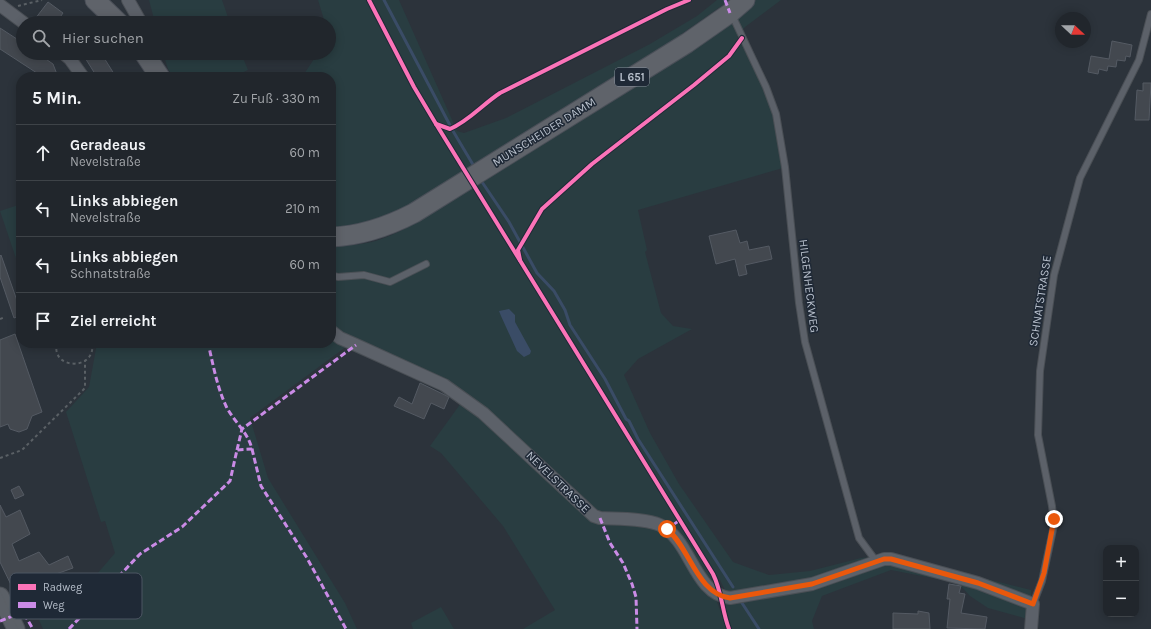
<!DOCTYPE html>
<html lang="de">
<meta charset="utf-8">
<style>
:root{--surface:#21262c;--page:#292e34;--text:#f1f3f6;--muted:#a2a5a9;--line:#3e4348}
body{margin:0;font-family:Karla,sans-serif;background:var(--page);color:var(--text)}
.controls{position:absolute;right:12px;bottom:12px;display:grid;overflow:hidden;border-radius:8px;box-shadow:0 2px 10px #0003}
.controls button{width:36px;height:36px;display:grid;place-items:center;padding:0;border:0;border-bottom:1px solid var(--line);background:var(--surface);color:var(--text);font:20px sans-serif}
.compass{position:absolute;left:1055px;top:12px;width:36px;height:36px;border-radius:50%;background:var(--surface);box-shadow:0 2px 10px #0003;rotate:112deg}
.stop{position:absolute;width:12px;height:12px;margin:-9px;border:3px solid #ea580c;border-radius:50%;background:#fff}
.stop.end{background:#ea580c;border-color:#fff;box-shadow:0 1px 4px #0008}
.list{margin:0;padding:0;list-style:none}
h2{display:flex;justify-content:space-between;align-items:center;height:52px;margin:0;padding:0 16px;font-size:17px}
h2 small{font-size:13px;font-weight:400;color:var(--muted)}
.list li{display:grid;grid-template-columns:26px 1fr auto;gap:12px;align-items:center;box-sizing:border-box;height:56px;padding:0 16px;border-top:1px solid var(--line)}
.list b{display:block;font-size:15px;white-space:nowrap}
.list p{margin:0;font-size:13px;white-space:nowrap;color:var(--muted)}
.list em{font-size:13px;font-style:normal;color:var(--muted)}
.icon{flex:none;width:22px;height:22px;fill:none;stroke:currentColor;stroke-width:2;stroke-linecap:round;stroke-linejoin:round}
.map{position:relative;flex:none;width:1151px;height:629px;overflow:hidden}
.search{position:absolute;background:var(--surface);box-shadow:0 2px 10px #0003;left:16px;top:16px;width:320px;height:44px;display:flex;align-items:center;gap:10px;box-sizing:border-box;padding:0 14px;border-radius:22px;color:var(--muted);font-size:15px}
.panel{position:absolute;background:var(--surface);box-shadow:0 2px 10px #0003;left:16px;top:72px;width:320px;height:276px;border-radius:16px}
.map>svg:first-child{display:block}
.green{fill:#293d41}
.water{fill:#3a4c66}
.lines{fill:none;stroke-linecap:round;stroke-linejoin:round}
.stream{stroke:#3a4c66;stroke-width:3}
.building{fill:#43484f;stroke:#545a63}
.service-casing{stroke:#4a4f55;stroke-width:8}
.minor-casing{stroke:#4a4f55;stroke-width:14}
.secondary-casing{stroke:#4a4f55;stroke-width:19}
.primary-casing{stroke:#4a4f58;stroke-width:21}
.path{stroke:#5a6065;stroke-width:2;stroke-dasharray:3 3;stroke-linecap:butt}
.service{stroke:#5c6169;stroke-width:6}
.minor{stroke:#5c6169;stroke-width:12}
.secondary{stroke:#5b6067;stroke-width:17}
.primary{stroke:#5f636a;stroke-width:19}
.tram{stroke:#5b6066;stroke-width:1}
.quiet{stroke:#ca8be6;stroke-width:3;stroke-dasharray:6 3;stroke-linecap:butt}
.cycleway-casing{stroke:#1f2936;stroke-width:6}
.cycleway{stroke:#fb73b8;stroke-width:4}
.route{stroke:#ea580c;stroke-width:5}
.labels{text-anchor:middle;dominant-baseline:central;stroke-width:3;stroke-linejoin:round;paint-order:stroke}
.shield{fill:#1f2936;stroke:#89929e;stroke-width:1}
.shield-label{font-size:11px;font-weight:bold;fill:#b7bfcb}
.street-label{font-size:12px;fill:#b7bfcb;stroke:#1f2936}
.key{fill:#1f2936;stroke:#4d5663;stroke-width:1}
.key-label{font-size:11px;fill:#b7bfcb}
</style>
<div class="map">
<svg width="1151" height="629" viewBox="0 0 1151 629">
<rect width="100%" height="100%" fill="#2c333b"/>
<g class="green">
<path d="M149,0H222L230,23H155Z"/>
<path d="M318,0H399L457,131L464,133L506,118L650,44L697,16L717,0H730L676,38L481,160L749,7L756,0H781L745,27L737,36L761,82L774,115L783,168L638,210L647,250L645,252L661,313L673,326L692,329L638,359L624,375L650,433L679,484L733,562L769,575L810,571L861,558L889,555L1031,590L1032,605L1028,619L988,608L970,596L958,583L891,570L822,596L812,621L814,629H732L723,601L726,592L720,580L706,589L716,599L727,629H523L555,610L503,526L441,453L430,446L461,403L482,414L593,513L485,411L347,346L250,418L268,478L345,603L357,629H43L39,620L72,603L115,553L105,521L101,522L66,412L89,387L97,343H331V245C367,247 388,239 418,221L394,215L348,229L331,228V77H302L318,53H329V23H325Z"/>
<path d="M163,53H241L248,70L233,77H173L168,69Z"/>
<path d="M21,204V273L0,211Z"/>
<path d="M441,607L454,629H413L411,623Z"/>
</g>
<path class="water" d="M509,309L515,315V322L531,351L530,354L524,357L517,351L501,316L499,311Z"/>
<g class="lines">
<g class="stream">
<path d="M384,0L453,131L475,168"/>
<path d="M480,179L509,222L537,273L554,291L565,310L570,325L605,379L626,419L629,421L638,439L733,587"/>
<path d="M742,603L759,629"/>
</g>
</g>
<g class="building">
<path d="M48,2L63,13L56,23H40L35,19Z"/>
<path d="M0,28L23,43V53H37L53,64L58,77H43L0,49Z"/>
<path d="M1112,41L1132,45L1130,57L1126,56L1125,61L1117,60L1116,67L1108,66L1107,71L1099,69L1098,74L1088,72L1091,56L1109,59Z"/>
<path d="M82,53H101L116,77H97Z"/>
<path d="M1143,83H1151L1149,120H1135L1137,90L1143,91Z"/>
<path d="M736,230L740,243L747,241L749,250L769,246L772,259L745,265L747,274L739,276L735,259L716,264L709,236Z"/>
<path d="M1,255L21,312V315L14,318L0,277V256Z"/>
<path d="M15,334L42,412L32,416L27,429L19,432L10,429L8,424L0,427V340Z"/>
<path d="M420,383L449,397L444,409L431,403L424,419L394,406L399,397L412,404Z"/>
<path d="M19,486L24,495L15,499L11,490Z"/>
<path d="M0,505L6,517L20,510L30,534L12,544L19,561L39,552L49,565L68,556L73,568L39,580L52,606L36,615L23,589L15,593L0,562Z"/>
<path d="M949,584L961,586L959,593L965,594L961,613L987,617L985,629L947,628L950,599H947Z"/>
<path d="M918,611L929,613L930,629H893V613L918,614Z"/>
</g>
<g class="lines">
<g class="service-casing">
<g id="service">
<path d="M732,15L766,87L776,114L785,167L799,303L805,342L859,538L876,561"/>
<path d="M331,275L338,277L364,275L390,282L426,264"/>
<path d="M1033,604L1042,581L1054,525L1052,506L1038,435L1040,371L1054,275L1080,178L1139,60L1151,14"/>
</g>
</g>
<g class="minor-casing">
<g id="minor">
<path d="M128,0L141,23"/>
<path d="M0,5L24,23"/>
<path d="M63,53L70,59L83,77"/>
<path d="M331,331L340,338L356,345L444,385L483,413L594,516L600,518C617,519 645,518 660,525C692,541 693,593 730,598L812,584L884,559H891L978,583L1033,604L1031,629"/>
</g>
</g>
<g class="secondary-casing">
<path id="secondary" d="M0,596L16,629"/>
</g>
<g class="primary-casing">
<g id="primary">
<path d="M95,0L119,23"/>
<path d="M144,53L160,77"/>
<path d="M331,237C361,236 387,227 414,213L687,43L730,13L745,0"/>
</g>
</g>
<g class="path">
<path d="M18,6L42,0"/>
<path d="M0,319L5,317"/>
<path d="M57,343C50,370 97,371 92,343"/>
<path d="M0,458L22,450L85,388V361"/>
</g>
<use href="#service" class="service"/>
<use href="#minor" class="minor"/>
<use href="#secondary" class="secondary"/>
<use href="#primary" class="primary"/>
<path class="tram" d="M0,591L18,629"/>
<g class="quiet">
<path d="M725,0L730,13"/>
<path d="M252,449L261,486L307,558L346,629"/>
<path d="M237,450L242,429L356,345"/>
<path d="M600,518L610,543L623,563L632,584L636,597L637,629"/>
<path d="M667,529L680,520"/>
<path d="M0,621L23,612L33,629"/>
<path d="M69,629L140,554L182,527L230,481L237,450L252,449C248,432 234,422 226,406C217,387 213,364 208,343"/>
</g>
<g class="cycleway-casing">
<g id="cycleway">
<path d="M369,0L414,87L436,124L713,574C722,592 722,611 729,629"/>
<path d="M436,124L450,129C469,121 483,104 500,93L667,9L689,0"/>
<path d="M520,260L518,250L542,209L592,164L694,85L729,56L742,38"/>
</g>
</g>
<use href="#cycleway" class="cycleway"/>
</g>
<g class="lines">
<path class="route" d="M667,529C690,548 697,594 730,598L812,584L884,559H891L978,583L1033,604L1044,573L1054,519"/>
</g>
<g class="labels">
<rect class="shield" x="615" y="68" width="34" height="18" rx="3"/>
<g class="shield-label">
<text x="632" y="77">L 651</text>
</g>
<g class="street-label">
<text transform="translate(544 132) rotate(-32)">MUNSCHEIDER DAMM</text>
<text transform="translate(809 286) rotate(83)">HILGENHECKWEG</text>
<text transform="translate(1040 301) rotate(-81)">SCHNATSTRASSE</text>
<text transform="translate(558 482) rotate(44)">NEVELSTRASSE</text>
</g>
</g>
<rect x="10" y="573" width="132" height="46" rx="6" class="key"/>
<rect x="18" y="584" width="18" height="6" fill="#fb73b8"/>
<rect x="18" y="602" width="18" height="6" fill="#ca8be6"/>
<g class="key-label">
<text x="43" y="591">Radweg</text>
<text x="43" y="609">Weg</text>
</g>
</svg>
<div class="controls">
<button>+</button>
<button>−</button>
</div>
<svg class="compass" viewBox="-18 -18 36 36"><path d="M0-13l5 13h-10z" fill="#e53935"/><path d="M0 13l5-13h-10z" fill="#a2a5a9"/></svg>
<div class="stop" style="left:667px;top:529px"></div>
<div class="stop end" style="left:1054px;top:519px"></div>
<div class="search"><svg class="icon" aria-label="search" viewBox="0 0 24 24"><circle cx="10" cy="10" r="6"/><path d="M15 15l6 6"/></svg>Hier suchen</div>
<section class="panel">
<h2>5 Min.<small>Zu Fuß · 330 m</small></h2>
<ul class="list">
<li><svg class="icon" aria-label="ahead" viewBox="0 0 24 24"><path d="M12 20V5M6 11l6-6 6 6"/></svg><div><b>Geradeaus</b><p>Nevelstraße</p></div><em>60 m</em></li>
<li><svg class="icon" aria-label="left" viewBox="0 0 24 24"><path d="M17 20v-9H6M10 6l-5 5 5 5"/></svg><div><b>Links abbiegen</b><p>Nevelstraße</p></div><em>210 m</em></li>
<li><svg class="icon" aria-label="left" viewBox="0 0 24 24"><path d="M17 20v-9H6M10 6l-5 5 5 5"/></svg><div><b>Links abbiegen</b><p>Schnatstraße</p></div><em>60 m</em></li>
<li><svg class="icon" aria-label="arrive" viewBox="0 0 24 24"><path d="M6 21V4h12l-3 4 3 4H6"/></svg><div><b>Ziel erreicht</b></div></li>
</ul>
</section>
</div>
